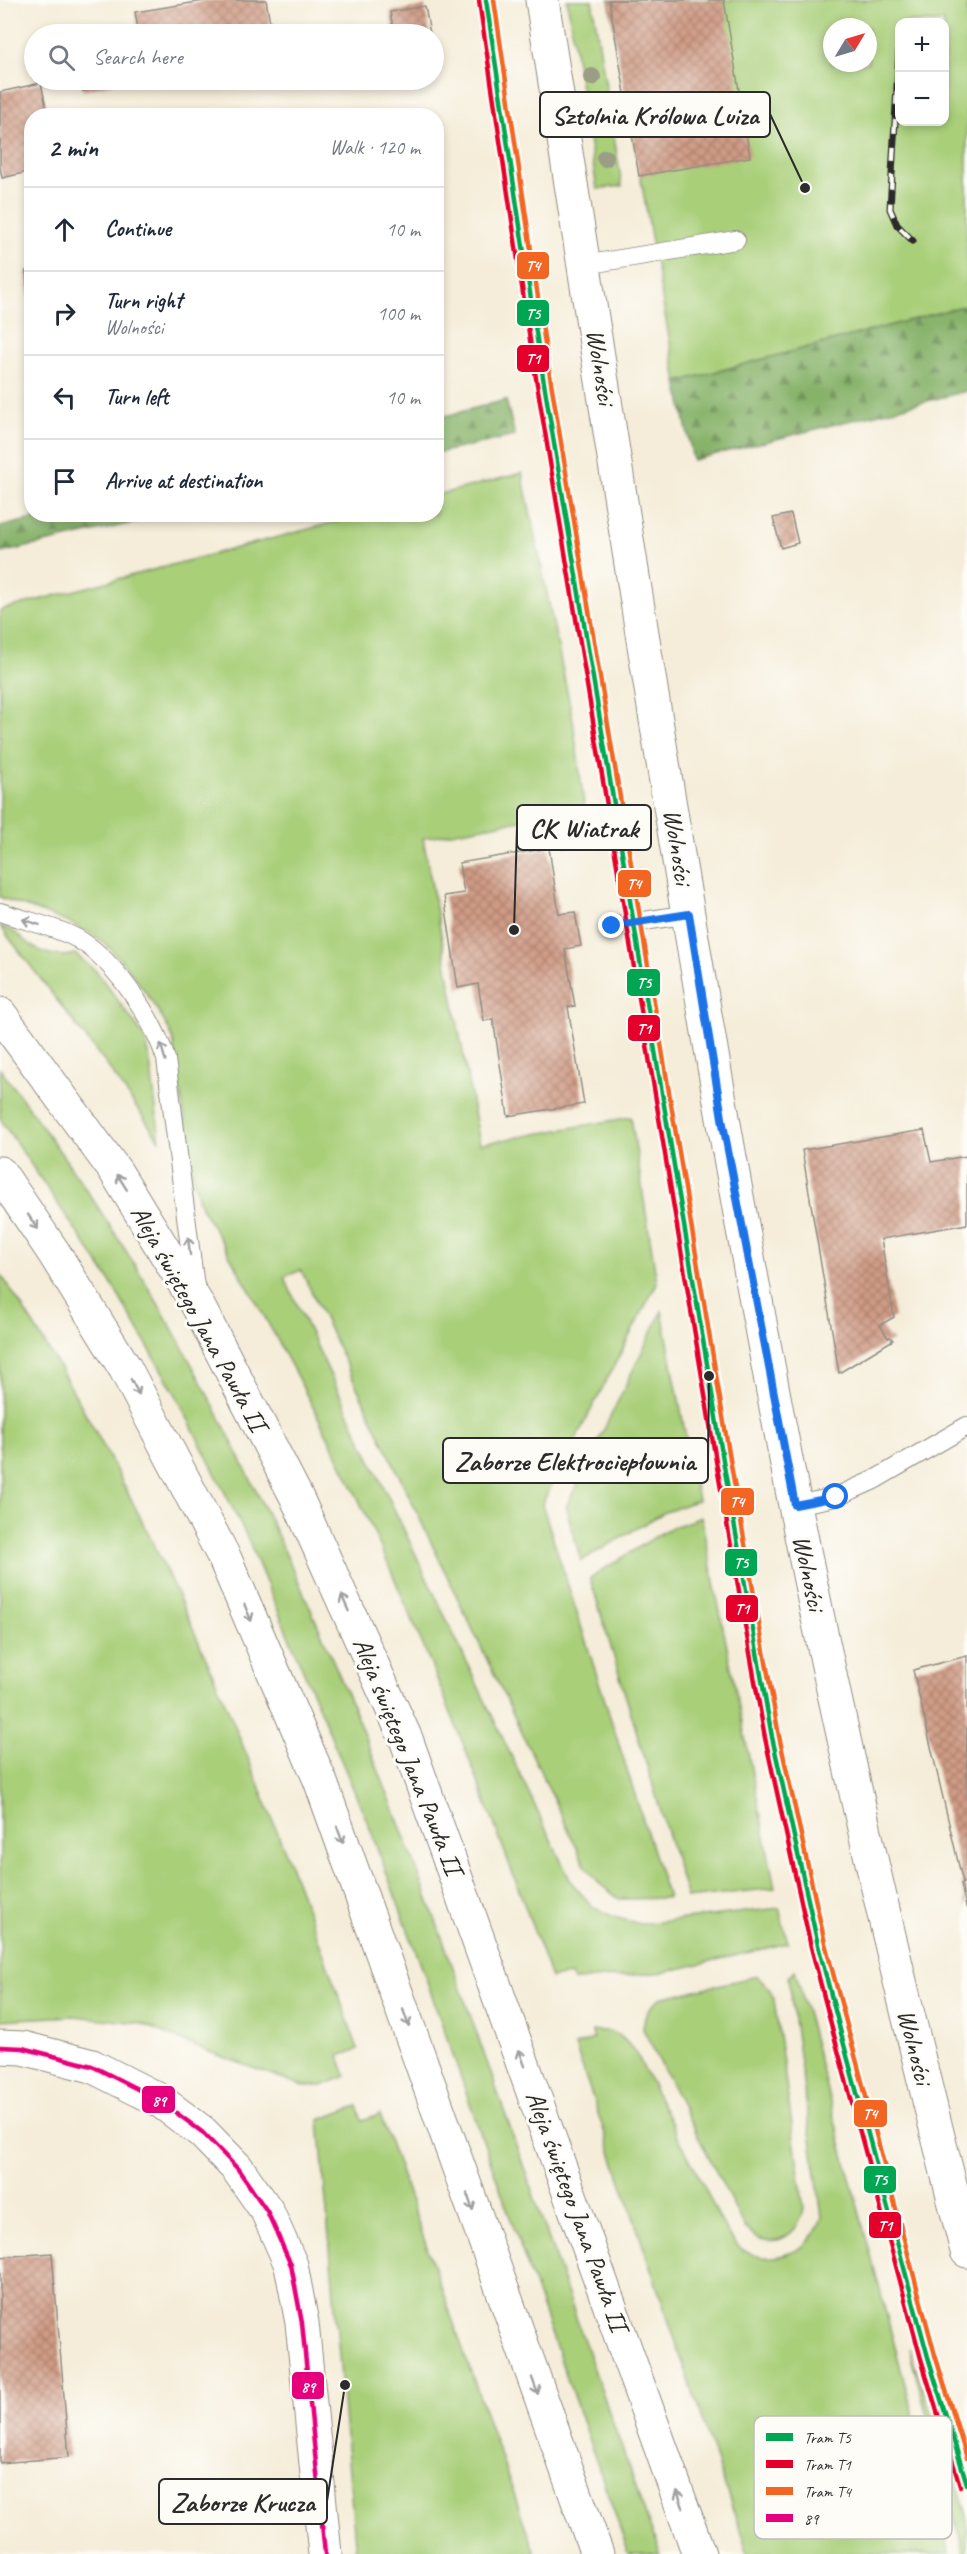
<!DOCTYPE html>
<meta charset="utf-8">
<style>
:root{--surface:#fff;--page:#f6f6f7;--text:#1f2937;--muted:#747a83;--line:#e0e1e3}
body{margin:0;font-family:Caveat,sans-serif;background:var(--page);color:var(--text)}
.controls{position:absolute;right:18px;top:18px;display:grid;overflow:hidden;border-radius:12px;box-shadow:0 3px 9px #0003}
.controls button{width:54px;height:54px;display:grid;place-items:center;padding:0;border:0;border-bottom:2px solid var(--line);background:var(--surface);color:var(--text);font:30px sans-serif}
.compass{position:absolute;left:823px;top:18px;width:54px;height:54px;border-radius:50%;background:var(--surface);box-shadow:0 3px 9px #0003;rotate:52deg}
.stop{position:absolute;width:18px;height:18px;margin:-14px;border:4px solid #1a73e8;border-radius:50%;background:#fff}
.stop.end{background:#1a73e8;border-color:#fff;box-shadow:0 2px 6px #0008}
.list{margin:0;padding:0;list-style:none}
h2{display:flex;justify-content:space-between;align-items:center;height:78px;margin:0;padding:0 24px;font-size:26px}
h2 small{font-size:20px;font-weight:400;color:var(--muted)}
.list li{display:grid;grid-template-columns:39px 1fr auto;gap:18px;align-items:center;box-sizing:border-box;height:84px;padding:0 24px;border-top:2px solid var(--line)}
.list b{display:block;font-size:22px;white-space:nowrap}
.list p{margin:0;font-size:20px;white-space:nowrap;color:var(--muted)}
.list em{font-size:20px;font-style:normal;color:var(--muted)}
.icon{flex:none;width:33px;height:33px;fill:none;stroke:currentColor;stroke-width:2;stroke-linecap:round;stroke-linejoin:round}
.map{position:relative;flex:none;width:967px;height:2554px;overflow:hidden}
.search{position:absolute;background:var(--surface);box-shadow:0 3px 9px #0003;left:24px;top:24px;width:420px;height:66px;display:flex;align-items:center;gap:15px;box-sizing:border-box;padding:0 21px;border-radius:33px;color:var(--muted);font-size:22px}
.panel{position:absolute;background:var(--surface);box-shadow:0 3px 9px #0003;left:24px;top:108px;width:420px;height:414px;border-radius:24px}
.map>svg:first-child{display:block}
.green{fill:#a9cf79;stroke:#6a7d52;stroke-width:1.5;fill-rule:evenodd}
.forest{fill:url(#forest-firs);stroke:#586e4a;stroke-width:1.5}
.building{fill:url(#building-cross-hatch)}
.lines{fill:none;stroke-linecap:round;stroke-linejoin:round}
.lane-casing{stroke:#908c82;stroke-width:20}
.street-casing{stroke:#908c82;stroke-width:35}
.secondary-casing{stroke:#908c82;stroke-width:35}
.primary-casing{stroke:#908c82;stroke-width:35}
.lane{stroke:#fff;stroke-width:18}
.street{stroke:#fff;stroke-width:33}
.secondary{stroke:#fff;stroke-width:33}
.primary{stroke:#fff;stroke-width:33}
.rail-casing{stroke:#2b2b2b;stroke-width:7}
.rail{stroke:#fdfcf7;stroke-width:4.5;stroke-dasharray:14;stroke-linecap:butt}
.bus-1-casing{stroke:#fdfcf7;stroke-width:9}
.bus-1{stroke:#e5007d;stroke-width:4.5}
.tram-1-casing{stroke:#fdfcf7;stroke-width:9}
.tram-2-casing{stroke:#fdfcf7;stroke-width:9}
.tram-3-casing{stroke:#fdfcf7;stroke-width:9}
.tram-1{stroke:#00a651;stroke-width:4.5}
.tram-2{stroke:#e4002b;stroke-width:4.5}
.tram-3{stroke:#f26522;stroke-width:4.5}
.tree{fill:#9b9d86}
.oneway{stroke:#a0a0a0}
.route{stroke:#1a73e8;stroke-width:8}
.labels{text-anchor:middle;dominant-baseline:central;stroke-width:6;stroke-linejoin:round;paint-order:stroke}
.street-label{font-size:26px;fill:#2b2b2b;stroke:#fdfcf7}
.key{fill:#fdfcf7;stroke:#bebdba;stroke-width:1.5}
.key-label{font-size:16px;fill:#2b2b2b}
.leader{fill:none;stroke:#2b2b2b;stroke-width:2}
.callout-dot{fill:#2b2b2b;stroke:#fdfcf7;stroke-width:2}
.callout{fill:#fdfcf7;stroke:#2b2b2b;stroke-width:2}
.callout-label{font-size:27px;text-anchor:middle;font-weight:bold;fill:#2b2b2b}
.line-badge{stroke:#fdfcf7;stroke-width:2}
.badge-label{font-size:16px;text-anchor:middle;font-weight:bold;fill:#fff}
</style>
<div class="map">
<svg width="967" height="2554" viewBox="0 0 967 2554">
<defs>
<pattern id="forest-firs" width="22" height="20" patternUnits="userSpaceOnUse" patternTransform="scale(1.5)"><rect width="22" height="20" fill="#86b269"/><path d="M5 1l3.5 6h-7zM16 11l3.5 6h-7z" fill="#6e9157"/></pattern>
<pattern id="building-cross-hatch" width="8" height="8" patternUnits="userSpaceOnUse" patternTransform="scale(1.5)"><rect width="8" height="8" fill="#d09b85"/><path d="M0 0l8 8M0 8l8-8" fill="none" stroke="#a97f6d"/></pattern>
</defs>
<rect width="100%" height="100%" fill="#fdfcf7"/>
<filter id="ink" filterUnits="userSpaceOnUse"><feTurbulence type="fractalNoise" baseFrequency=".0167" numOctaves="2"/><feDisplacementMap in="SourceGraphic" scale="12" xChannelSelector="R" yChannelSelector="G"/><feConvolveMatrix kernelMatrix="1 2 1 2 8 2 1 2 1" color-interpolation-filters="sRGB"/></filter>
<filter id="wash" filterUnits="userSpaceOnUse"><feTurbulence type="fractalNoise" baseFrequency=".008" numOctaves="4" result="noise"/><feDisplacementMap in="SourceGraphic" scale="24" xChannelSelector="R" yChannelSelector="G"/><feGaussianBlur stdDeviation="1.35" result="paint"/><feColorMatrix in="noise" values="0 0 0 0 0 0 0 0 0 0 0 0 0 0 0 0 0 1.4 0 .05"/><feComposite in="paint" operator="in"/></filter>
<g filter="url(#wash)">
<rect width="100%" height="100%" fill="#f5edd9"/>
<g class="green">
<path d="M567,0H592L622,186L597,189Z"/>
<path d="M609,0H967V305L677,382ZM900,22H944V122H900ZM832,27H868V63H832Z"/>
<path d="M522,473L573,720L589,843L566,846L560,813L423,838L480,1144L631,1117L657,1283L542,1504L668,1898L619,1899L601,1885L586,1867L301,1270L284,1277L571,1882L593,1907L614,1917L641,1924L779,1908L788,1943L665,1972L573,1981L571,1975L551,1978C502,1841 450,1705 392,1573C337,1447 272,1325 201,1207L193,1179L173,1039C162,1013 122,955 99,939C76,922 27,908 0,897V610L362,515L436,514L437,495Z"/>
<path d="M0,926C15,930 17,935 29,944C41,953 61,959 75,954L97,972L144,1036L149,1054L160,1141L109,1068Z"/>
<path d="M0,1069C60,1149 118,1233 168,1321C386,1710 507,2138 660,2554H629L424,1973L369,1826L246,1535L175,1393L107,1276L0,1119Z"/>
<path d="M0,1273C156,1506 264,1786 358,2049L339,2056L346,2076L322,2086H303L209,2052L140,2023L74,2016L0,2020Z"/>
<path d="M662,1311L698,1500L663,1513L581,1561L566,1507Z"/>
<path d="M701,1517L775,1888L687,1898L590,1578L666,1530Z"/>
<path d="M795,1970L950,2554H748L575,2046L593,2039L592,2031C617,2029 623,2036 637,2055C659,2099 681,2143 704,2186C712,2203 725,2233 738,2246C753,2259 772,2260 790,2253C807,2247 816,2235 822,2217L788,1977Z"/>
<path d="M757,1976L770,1990L774,2000L804,2209C800,2229 783,2246 761,2239C756,2238 750,2231 745,2228L643,2029C644,2014 649,2008 660,1998Z"/>
<path d="M357,2106L362,2120L380,2114L535,2554H356L319,2120Z"/>
<path d="M909,2349L967,2516V2554H964Z"/>
</g>
<g class="forest">
<path d="M967,305V391L693,460L677,382Z"/>
<path d="M506,400L515,436L437,453V418Z"/>
<path d="M48,515V514L168,515L0,553V527Z"/>
</g>
<g id="blocks">
<g class="building">
<path d="M210,0H266L272,34H139L135,12Z"/>
<path d="M609,0H724L750,157L639,176Z"/>
<path d="M425,6L430,34H394L390,12Z"/>
<path d="M80,80H114L115,83L83,91Z"/>
<path d="M41,83L48,116H32V171L2,178L0,167V92Z"/>
<path d="M32,270V298H29L26,271Z"/>
<path d="M791,514L798,543L781,548L773,518Z"/>
<path d="M549,848L559,914L575,912L581,946L565,949L575,1006L568,1007L584,1104L508,1116L493,1019L484,1021L478,984L458,988L444,896L464,893L459,863Z"/>
<path d="M924,1130L931,1162L967,1156V1224L881,1239L894,1317L880,1325L888,1338L890,1337L893,1340L839,1373L802,1150Z"/>
<path d="M967,1656V1906L966,1907L961,1884L963,1883L913,1670Z"/>
<path d="M52,2253L69,2457L0,2463V2257Z"/>
</g>
</g>
</g>
<g filter="url(#ink)">
<use href="#blocks" fill-opacity="0" stroke="#908c82" stroke-width="1.5"/>
<g class="lines">
<g class="lane-casing">
<g id="lane">
<path d="M584,265L736,240"/>
<path d="M0,912C23,920 48,925 70,935C111,953 153,1018 166,1059L195,1287"/>
<path d="M612,926L689,914"/>
<path d="M795,1505L836,1497L874,1480L967,1426"/>
</g>
</g>
<g class="street-casing">
<path id="street" d="M0,2047L23,2048L92,2066L159,2100L202,2132L237,2168L267,2211L291,2265L302,2323L325,2554"/>
</g>
<g class="secondary-casing">
<path id="secondary" d="M542,0C622,504 697,1010 796,1510C845,1759 904,2005 967,2251"/>
</g>
<g class="primary-casing">
<g id="primary">
<path d="M0,1014L116,1172L197,1304L296,1496L406,1739L699,2554"/>
<path d="M0,1173L54,1253L125,1368L225,1559L320,1780L597,2554"/>
</g>
</g>
<use href="#lane" class="lane"/>
<use href="#street" class="street"/>
<use href="#secondary" class="secondary"/>
<use href="#primary" class="primary"/>
<g class="rail-casing">
<path id="rail" d="M900,35L890,209L897,225L913,241"/>
</g>
<use href="#rail" class="rail"/>
<g class="bus-1-casing">
<path id="bus-1" d="M0,2047L23,2048L92,2066L159,2100L202,2132L237,2168L267,2211L291,2265L302,2323L325,2554"/>
</g>
<use href="#bus-1" class="bus-1"/>
<g class="tram-1-casing">
<path id="tram-1" d="M486,0L540,359L724,1466L772,1737L818,1945L843,2041L928,2357L967,2484"/>
</g>
<g class="tram-2-casing">
<path id="tram-2" d="M479,1L533,360L717,1467L765,1738L811,1947L836,2043L921,2359L960,2486"/>
</g>
<g class="tram-3-casing">
<path id="tram-3" d="M494,0L547,358L731,1465L779,1736L825,1943L935,2355L967,2458"/>
</g>
<use href="#tram-1" class="tram-1"/>
<use href="#tram-2" class="tram-2"/>
<use href="#tram-3" class="tram-3"/>
</g>
<g class="tree">
<circle cx="592" cy="77" r="9"/>
<circle cx="605" cy="158" r="9"/>
</g>
<defs><path id="oneway-shaft" d="M-6 0H5M1.5-3L5.5 0L1.5 3" fill="none" stroke-width="1.6" stroke-linecap="round" stroke-linejoin="round" transform="scale(1.5)"/></defs>
<g class="oneway">
<use href="#oneway-shaft" transform="translate(31 922) rotate(-162)"/>
<use href="#oneway-shaft" transform="translate(163 1052) rotate(-106)"/>
<use href="#oneway-shaft" transform="translate(122 1182) rotate(-122)"/>
<use href="#oneway-shaft" transform="translate(33 1222) rotate(56)"/>
<use href="#oneway-shaft" transform="translate(189 1246) rotate(-97)"/>
<use href="#oneway-shaft" transform="translate(135 1387) rotate(62)"/>
<use href="#oneway-shaft" transform="translate(345 1603) rotate(-114)"/>
<use href="#oneway-shaft" transform="translate(248 1613) rotate(67)"/>
<use href="#oneway-shaft" transform="translate(340 1835) rotate(70)"/>
<use href="#oneway-shaft" transform="translate(406 2018) rotate(71)"/>
<use href="#oneway-shaft" transform="translate(522 2058) rotate(-110)"/>
<use href="#oneway-shaft" transform="translate(470 2202) rotate(71)"/>
<use href="#oneway-shaft" transform="translate(535 2386) rotate(70)"/>
<use href="#oneway-shaft" transform="translate(680 2499) rotate(-110)"/>
</g>
</g>
<g class="lines" filter="url(#ink)">
<path class="route" d="M612,926L689,914L723,1124L795,1505L836,1497"/>
</g>
<g class="labels">
<g class="street-label">
<text transform="translate(601 367) rotate(81)">Wolności</text>
<text transform="translate(678 847) rotate(81)">Wolności</text>
<text transform="translate(199 1318) rotate(61)">Aleja świętego Jana Pawła II</text>
<text transform="translate(809 1573) rotate(78)">Wolności</text>
<text transform="translate(408 1756) rotate(68)">Aleja świętego Jana Pawła II</text>
<text transform="translate(915 2047) rotate(76)">Wolności</text>
<text transform="translate(577 2211) rotate(70)">Aleja świętego Jana Pawła II</text>
</g>
</g>
<rect x="754" y="2416" width="198" height="123" rx="9" class="key"/>
<rect x="766" y="2433" width="27" height="8" fill="#00a651"/>
<rect x="766" y="2460" width="27" height="8" fill="#e4002b"/>
<rect x="766" y="2487" width="27" height="8" fill="#f26522"/>
<rect x="766" y="2514" width="27" height="8" fill="#e5007d"/>
<g class="key-label">
<text x="804" y="2443">Tram T5</text>
<text x="804" y="2470">Tram T1</text>
<text x="804" y="2497">Tram T4</text>
<text x="804" y="2524">89</text>
</g>
<path class="leader" d="M805 188L770 114M514 930L517 827M709 1376L708 1460M345 2385L327 2501"/>
<g class="callout-dot">
<circle cx="805" cy="188" r="6"/>
<circle cx="514" cy="930" r="6"/>
<circle cx="709" cy="1376" r="6"/>
<circle cx="345" cy="2385" r="6"/>
</g>
<g class="callout">
<rect x="540" y="92" width="230" height="45" rx="6"/>
<rect x="517" y="805" width="134" height="45" rx="6"/>
<rect x="443" y="1438" width="265" height="45" rx="6"/>
<rect x="159" y="2479" width="168" height="45" rx="6"/>
</g>
<g class="callout-label">
<text x="655" y="124">Sztolnia Królowa Luiza</text>
<text x="584" y="837">CK Wiatrak</text>
<text x="575" y="1470">Zaborze Elektrociepłownia</text>
<text x="243" y="2511">Zaborze Krucza</text>
</g>
<g class="line-badge">
<rect x="516" y="251" width="34" height="29" rx="6" fill="#f26522"/>
<rect x="516" y="299" width="34" height="28" rx="6" fill="#00a651"/>
<rect x="516" y="344" width="34" height="29" rx="6" fill="#e4002b"/>
<rect x="617" y="869" width="35" height="29" rx="6" fill="#f26522"/>
<rect x="626" y="968" width="35" height="29" rx="6" fill="#00a651"/>
<rect x="627" y="1014" width="34" height="28" rx="6" fill="#e4002b"/>
<rect x="720" y="1487" width="35" height="29" rx="6" fill="#f26522"/>
<rect x="724" y="1548" width="34" height="29" rx="6" fill="#00a651"/>
<rect x="725" y="1594" width="34" height="29" rx="6" fill="#e4002b"/>
<rect x="141" y="2085" width="35" height="29" rx="6" fill="#e5007d"/>
<rect x="853" y="2099" width="35" height="29" rx="6" fill="#f26522"/>
<rect x="863" y="2165" width="34" height="29" rx="6" fill="#00a651"/>
<rect x="868" y="2211" width="34" height="28" rx="6" fill="#e4002b"/>
<rect x="291" y="2371" width="34" height="29" rx="6" fill="#e5007d"/>
</g>
<g class="badge-label">
<text x="533" y="271">T4</text>
<text x="533" y="319">T5</text>
<text x="533" y="364">T1</text>
<text x="634" y="889">T4</text>
<text x="644" y="988">T5</text>
<text x="644" y="1034">T1</text>
<text x="737" y="1507">T4</text>
<text x="741" y="1568">T5</text>
<text x="742" y="1614">T1</text>
<text x="159" y="2106">89</text>
<text x="870" y="2119">T4</text>
<text x="880" y="2185">T5</text>
<text x="885" y="2231">T1</text>
<text x="308" y="2392">89</text>
</g>
</svg>
<div class="controls">
<button>+</button>
<button>−</button>
</div>
<svg class="compass" viewBox="-18 -18 36 36"><path d="M0-13l5 13h-10z" fill="#e53935"/><path d="M0 13l5-13h-10z" fill="#747a83"/></svg>
<div class="stop" style="left:836px;top:1497px"></div>
<div class="stop end" style="left:612px;top:926px"></div>
<div class="search"><svg class="icon" aria-label="search" viewBox="0 0 24 24"><circle cx="10" cy="10" r="6"/><path d="M15 15l6 6"/></svg>Search here</div>
<section class="panel">
<h2>2 min<small>Walk · 120 m</small></h2>
<ul class="list">
<li><svg class="icon" aria-label="ahead" viewBox="0 0 24 24"><path d="M12 20V5M6 11l6-6 6 6"/></svg><div><b>Continue</b></div><em>10 m</em></li>
<li><svg class="icon" aria-label="right" viewBox="0 0 24 24"><path d="M7 20v-9h11M14 6l5 5-5 5"/></svg><div><b>Turn right</b><p>Wolności</p></div><em>100 m</em></li>
<li><svg class="icon" aria-label="left" viewBox="0 0 24 24"><path d="M17 20v-9H6M10 6l-5 5 5 5"/></svg><div><b>Turn left</b></div><em>10 m</em></li>
<li><svg class="icon" aria-label="arrive" viewBox="0 0 24 24"><path d="M6 21V4h12l-3 4 3 4H6"/></svg><div><b>Arrive at destination</b></div></li>
</ul>
</section>
</div>
